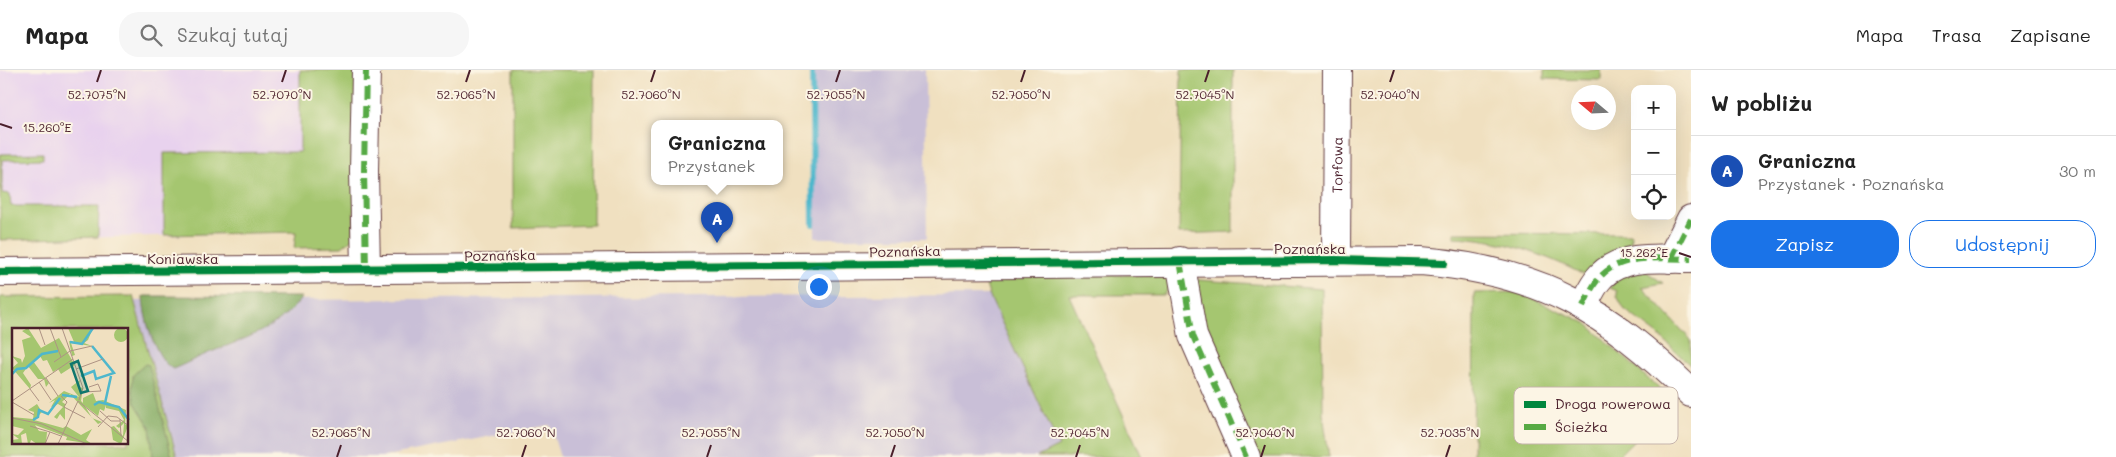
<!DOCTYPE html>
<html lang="pl">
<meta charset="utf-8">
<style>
:root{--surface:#fff;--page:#f6f6f6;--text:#222;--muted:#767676;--line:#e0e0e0;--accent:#1a73e8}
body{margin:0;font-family:Mali,sans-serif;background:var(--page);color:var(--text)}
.controls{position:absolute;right:15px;top:15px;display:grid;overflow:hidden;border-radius:10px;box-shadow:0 5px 20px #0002}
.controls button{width:45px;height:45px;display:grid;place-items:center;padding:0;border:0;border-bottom:1px solid var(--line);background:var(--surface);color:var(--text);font:25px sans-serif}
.compass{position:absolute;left:1571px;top:15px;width:45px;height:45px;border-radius:50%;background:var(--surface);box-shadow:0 5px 20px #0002;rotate:289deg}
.you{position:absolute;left:818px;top:216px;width:18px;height:18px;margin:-12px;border:4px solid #fff;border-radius:50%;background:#1a73e8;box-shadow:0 0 0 8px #1a73e833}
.badge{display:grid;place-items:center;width:32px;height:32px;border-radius:50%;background:var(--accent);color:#fff;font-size:16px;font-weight:700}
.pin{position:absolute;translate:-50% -41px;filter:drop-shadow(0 1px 2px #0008)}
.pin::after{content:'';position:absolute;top:26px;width:18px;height:15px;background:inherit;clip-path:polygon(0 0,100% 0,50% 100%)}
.popup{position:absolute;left:651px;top:50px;width:132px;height:65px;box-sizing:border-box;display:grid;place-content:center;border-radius:10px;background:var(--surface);filter:drop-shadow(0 1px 4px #0005);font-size:16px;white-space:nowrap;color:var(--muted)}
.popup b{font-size:19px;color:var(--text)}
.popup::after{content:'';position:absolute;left:50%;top:100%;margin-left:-10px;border:10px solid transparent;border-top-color:var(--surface)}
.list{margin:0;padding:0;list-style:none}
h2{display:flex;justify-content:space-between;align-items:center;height:65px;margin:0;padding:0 20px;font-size:21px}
h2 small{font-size:16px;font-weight:400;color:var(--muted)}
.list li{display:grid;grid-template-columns:32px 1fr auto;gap:15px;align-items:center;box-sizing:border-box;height:70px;padding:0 20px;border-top:1px solid var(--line)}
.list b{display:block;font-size:19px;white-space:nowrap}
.list p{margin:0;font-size:16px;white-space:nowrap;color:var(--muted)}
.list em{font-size:16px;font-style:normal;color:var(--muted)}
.actions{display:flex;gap:10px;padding:15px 20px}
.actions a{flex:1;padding:11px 0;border:1px solid var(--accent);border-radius:20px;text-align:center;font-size:18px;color:var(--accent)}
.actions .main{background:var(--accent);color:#fff}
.icon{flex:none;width:28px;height:28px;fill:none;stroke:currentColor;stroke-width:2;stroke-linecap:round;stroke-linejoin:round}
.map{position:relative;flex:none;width:1691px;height:387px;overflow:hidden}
header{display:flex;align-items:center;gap:30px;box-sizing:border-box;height:70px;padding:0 25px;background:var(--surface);border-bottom:1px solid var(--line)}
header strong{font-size:24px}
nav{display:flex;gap:28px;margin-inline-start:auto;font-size:18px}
.search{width:350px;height:45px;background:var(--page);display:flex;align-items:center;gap:12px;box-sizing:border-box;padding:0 18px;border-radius:20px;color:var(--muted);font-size:19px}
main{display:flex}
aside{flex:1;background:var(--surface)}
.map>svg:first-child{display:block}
.built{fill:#e8d2ee}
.industrial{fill:#c9bfd7}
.green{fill:#a5c66f;stroke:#78724d;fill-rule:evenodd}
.forest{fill:#84ab62;stroke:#676546}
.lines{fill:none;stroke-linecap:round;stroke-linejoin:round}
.stream{stroke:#4eb7cc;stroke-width:6}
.minor-casing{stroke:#633c41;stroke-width:30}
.major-casing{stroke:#633c41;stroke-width:30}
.minor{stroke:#fff;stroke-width:28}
.major{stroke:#fff;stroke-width:28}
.quiet{stroke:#57aa44;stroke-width:6;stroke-dasharray:12 6;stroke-linecap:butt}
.cycleway-casing{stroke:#fcf5e5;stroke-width:11}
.cycleway{stroke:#00873e;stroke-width:8}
.ticks{fill:none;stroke:#4a1f2b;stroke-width:2}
.labels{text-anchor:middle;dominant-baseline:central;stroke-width:4;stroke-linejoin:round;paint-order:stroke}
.street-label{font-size:14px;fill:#4a1f2b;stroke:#fcf5e5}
.inset-river{fill:none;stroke:#4eb7cc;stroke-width:2.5}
.inset-road{fill:none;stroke:#ae9384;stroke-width:1}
.view{fill:#0f766e;fill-opacity:0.15;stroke:#0f766e;stroke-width:2.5}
.inset-edge{fill:none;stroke:#4a1f2b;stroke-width:2.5}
.key{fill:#fcf5e5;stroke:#c7b5ad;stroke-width:1}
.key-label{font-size:14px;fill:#4a1f2b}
.ticks-label{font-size:12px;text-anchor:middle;fill:#4a1f2b;stroke:#fcf5e5;stroke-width:4;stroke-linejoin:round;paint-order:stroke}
</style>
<header>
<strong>Mapa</strong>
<div class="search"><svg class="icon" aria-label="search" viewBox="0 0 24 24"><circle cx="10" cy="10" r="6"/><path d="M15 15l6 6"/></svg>Szukaj tutaj</div>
<nav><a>Mapa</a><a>Trasa</a><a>Zapisane</a></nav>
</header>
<main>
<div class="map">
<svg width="1691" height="387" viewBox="0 0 1691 387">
<rect width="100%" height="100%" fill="#fcf5e5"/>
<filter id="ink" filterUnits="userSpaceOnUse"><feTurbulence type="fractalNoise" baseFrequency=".02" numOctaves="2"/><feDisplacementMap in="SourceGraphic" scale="10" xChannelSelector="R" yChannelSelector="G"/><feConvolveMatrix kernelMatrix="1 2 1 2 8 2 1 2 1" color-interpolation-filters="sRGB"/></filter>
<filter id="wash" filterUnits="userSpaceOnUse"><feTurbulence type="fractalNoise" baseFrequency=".0096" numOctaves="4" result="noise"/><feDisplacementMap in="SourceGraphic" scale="20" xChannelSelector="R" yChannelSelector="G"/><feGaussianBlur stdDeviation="1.12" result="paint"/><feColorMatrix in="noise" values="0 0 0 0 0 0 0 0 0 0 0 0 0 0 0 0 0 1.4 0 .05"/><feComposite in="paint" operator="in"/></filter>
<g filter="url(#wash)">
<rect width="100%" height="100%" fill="#f0e0c0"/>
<path class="built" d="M0,0H348L297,162L0,170Z"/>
<g class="industrial">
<path d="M814,0H925L927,168H815Z"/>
<path d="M989,225L1059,377L1037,387H560L550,355L381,387H177L135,231Z"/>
</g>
<g class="green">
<path d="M300,0H360L353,168L342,177L294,178L296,162L164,165V83L300,82Z"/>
<path d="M513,0H594L593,155L513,158Z"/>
<path d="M1181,0H1233V162L1179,164Z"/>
<path d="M1544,0H1601V10L1544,9Z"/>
<path d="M43,83V89L2,90V123L10,124L11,136H99L98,167L0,170V84Z"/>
<path d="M1453,163L1631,164L1630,179L1584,205C1544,184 1499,168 1453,167Z"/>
<path d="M1644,200L1663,213L1642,217L1691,270V296L1657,264L1624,239L1617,226V221L1610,218L1618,207Z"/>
<path d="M983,205H1174L1165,225H1069L1142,387H1037L1059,376L989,225Z"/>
<path d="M1187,209L1322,219L1323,343L1329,387H1254Z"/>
<path d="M1519,222L1586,253L1673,331L1617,387H1473L1474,223Z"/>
<path d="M133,226L177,387H0V227ZM14,260H128V373H14Z"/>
</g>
<g class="forest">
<path d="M143,226H160L302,227C282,257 244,269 211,282C198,287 186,294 173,299C155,290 143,245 143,226Z"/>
<path d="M145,294L149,295L172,387H153L150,357L135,333L132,320L133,305Z"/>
</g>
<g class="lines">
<path class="stream" d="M812,0L813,154"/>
</g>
</g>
<g filter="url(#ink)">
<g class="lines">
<g class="minor-casing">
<g id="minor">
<path d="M366,0L364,101L366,199"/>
<path d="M1671,189L1691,149"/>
<path id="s1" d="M1336,190L1337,0"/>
<path d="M1180,191L1193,266L1246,387"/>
<path d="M1583,236C1588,226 1593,214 1601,206C1623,183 1663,189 1691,189"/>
</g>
</g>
<g class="major-casing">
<path id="major" d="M0,202L1421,191C1542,201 1606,240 1691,323"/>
</g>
<use href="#minor" class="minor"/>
<use href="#major" class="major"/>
<g class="quiet">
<path d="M366,0L364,101L366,199"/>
<path d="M1671,189L1691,149"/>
<path d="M1180,191L1193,266L1246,387"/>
<path d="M1583,236C1588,226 1593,214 1601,206C1623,183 1663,189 1691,189"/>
</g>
<g class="cycleway-casing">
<path id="cycleway" d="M0,202L1336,190L1444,193"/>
</g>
<use href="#cycleway" class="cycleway"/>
</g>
</g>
<path class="ticks" d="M97,12L101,0M282,12L286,0M466,12L470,0M651,12L655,0M836,12L840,0M1021,12L1025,0M1205,12L1209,0M1390,12L1394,0M0,54L12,58M1679,183L1691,187M337,387L341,375M522,387L526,375M707,387L711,375M891,387L895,375M1076,387L1080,375M1261,387L1265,375M1446,387L1450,375"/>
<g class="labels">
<g class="street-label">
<text stroke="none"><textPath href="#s1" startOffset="95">Torfowa</textPath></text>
<text x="1310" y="178">Poznańska</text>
<text transform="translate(905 181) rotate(-1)">Poznańska</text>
<text transform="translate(500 185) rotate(-1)">Poznańska</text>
<text x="183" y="188">Koniawska</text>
</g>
</g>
<g transform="translate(12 258)">
<rect width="116" height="116" fill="#f0e0c0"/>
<path d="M102 7a7 7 0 1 1 14 0a7 7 0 1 1-14 0ZM16,0L29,20L47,10L63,37L49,46L46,41L41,44L35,32L31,33L28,28L21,33L37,55L34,59L32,51H26L16,38L11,45L19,57L18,61L0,40L6,35L0,28L9,31L10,35L13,28L10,12L19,9L10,3ZM56,0H81L76,12L72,15L80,18L59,15L63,27L60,28L57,13L62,14ZM68,52L67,59L71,60L69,73L71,75V70L81,65L84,73L91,72L114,82L113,96L116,98L109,116L101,112L99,99L102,98L111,108L112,95L107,100L104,98L112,92L107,83L94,80V77L92,83L88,81L86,88L73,78L80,90L90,94L86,96L58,66L50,74L53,76V92L48,86L45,91L42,89L51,79L46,76L39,79L43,72L37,75L52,63L67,69L59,59ZM25,76L30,84L22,92L51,100L54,98L69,107L80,101L74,112L80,116L54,112L55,109L23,97L27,103L35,104L34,115L25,116L19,112L18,115L22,116H16L14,105L9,107L10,116H0V112L7,111L0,106L6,107L12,101L0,98V89L21,91L22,84L16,82Z" fill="#a5c66f"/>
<path class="inset-river" d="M58,14L70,16L81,0M0,46L5,41L14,40L30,26L46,23M69,48L82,43L84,51L102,45L80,18M50,67L65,69M93,75L99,48M82,77L87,74L107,79L117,92M21,92L26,89L27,82L36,86L48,70"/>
<path class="inset-road" d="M27,0L33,17M38,0L49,29M50,0L71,60L67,72M42,34L58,23L80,18M64,41L91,31M34,50L46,68M27,54L39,72M18,61L27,73M72,64L89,63L86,56L77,59M49,68L55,74L52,79L73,90M0,73L61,31M66,73L117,114M0,74L22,87M88,83L99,93H108M0,90L30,96L75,116M108,91L109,108M18,98L38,104M86,99L96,88L105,89L117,98M33,116L38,104L49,108M46,116L66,73"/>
<path class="view" d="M66,33L76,63L69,65L59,36Z"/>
<rect width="116" height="116" class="inset-edge"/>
</g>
<rect x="1514" y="317" width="164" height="57" rx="8" class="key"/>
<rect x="1524" y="331" width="22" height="7" fill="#00873e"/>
<rect x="1524" y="354" width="22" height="6" fill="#57aa44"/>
<g class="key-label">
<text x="1555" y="339">Droga rowerowa</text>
<text x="1555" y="362">Ścieżka</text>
</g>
<g class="ticks-label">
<text x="97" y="29">52.7075°N</text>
<text x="282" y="29">52.7070°N</text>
<text x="466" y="29">52.7065°N</text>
<text x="651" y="29">52.7060°N</text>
<text x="836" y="29">52.7055°N</text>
<text x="1021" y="29">52.7050°N</text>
<text x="1205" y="29">52.7045°N</text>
<text x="1390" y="29">52.7040°N</text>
<text x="47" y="62">15.260°E</text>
<text x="1644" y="187">15.262°E</text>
<text x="341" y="367">52.7065°N</text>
<text x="526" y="367">52.7060°N</text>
<text x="711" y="367">52.7055°N</text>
<text x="895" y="367">52.7050°N</text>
<text x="1080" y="367">52.7045°N</text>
<text x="1265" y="367">52.7040°N</text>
<text x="1450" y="367">52.7035°N</text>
</g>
</svg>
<div class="controls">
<button>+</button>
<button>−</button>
<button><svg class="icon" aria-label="locate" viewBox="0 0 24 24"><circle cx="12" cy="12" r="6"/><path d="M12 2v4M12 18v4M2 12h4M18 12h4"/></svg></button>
</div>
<svg class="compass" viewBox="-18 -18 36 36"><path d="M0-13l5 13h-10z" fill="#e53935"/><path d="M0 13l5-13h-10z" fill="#767676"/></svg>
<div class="you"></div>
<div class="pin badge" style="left:717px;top:173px;background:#1a4fb4">A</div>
<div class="popup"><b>Graniczna</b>Przystanek</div>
</div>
<aside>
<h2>W pobliżu<small></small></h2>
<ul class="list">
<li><span class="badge" style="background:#1a4fb4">A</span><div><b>Graniczna</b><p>Przystanek · Poznańska</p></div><em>30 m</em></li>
</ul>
<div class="actions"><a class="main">Zapisz</a><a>Udostępnij</a></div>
</aside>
</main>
